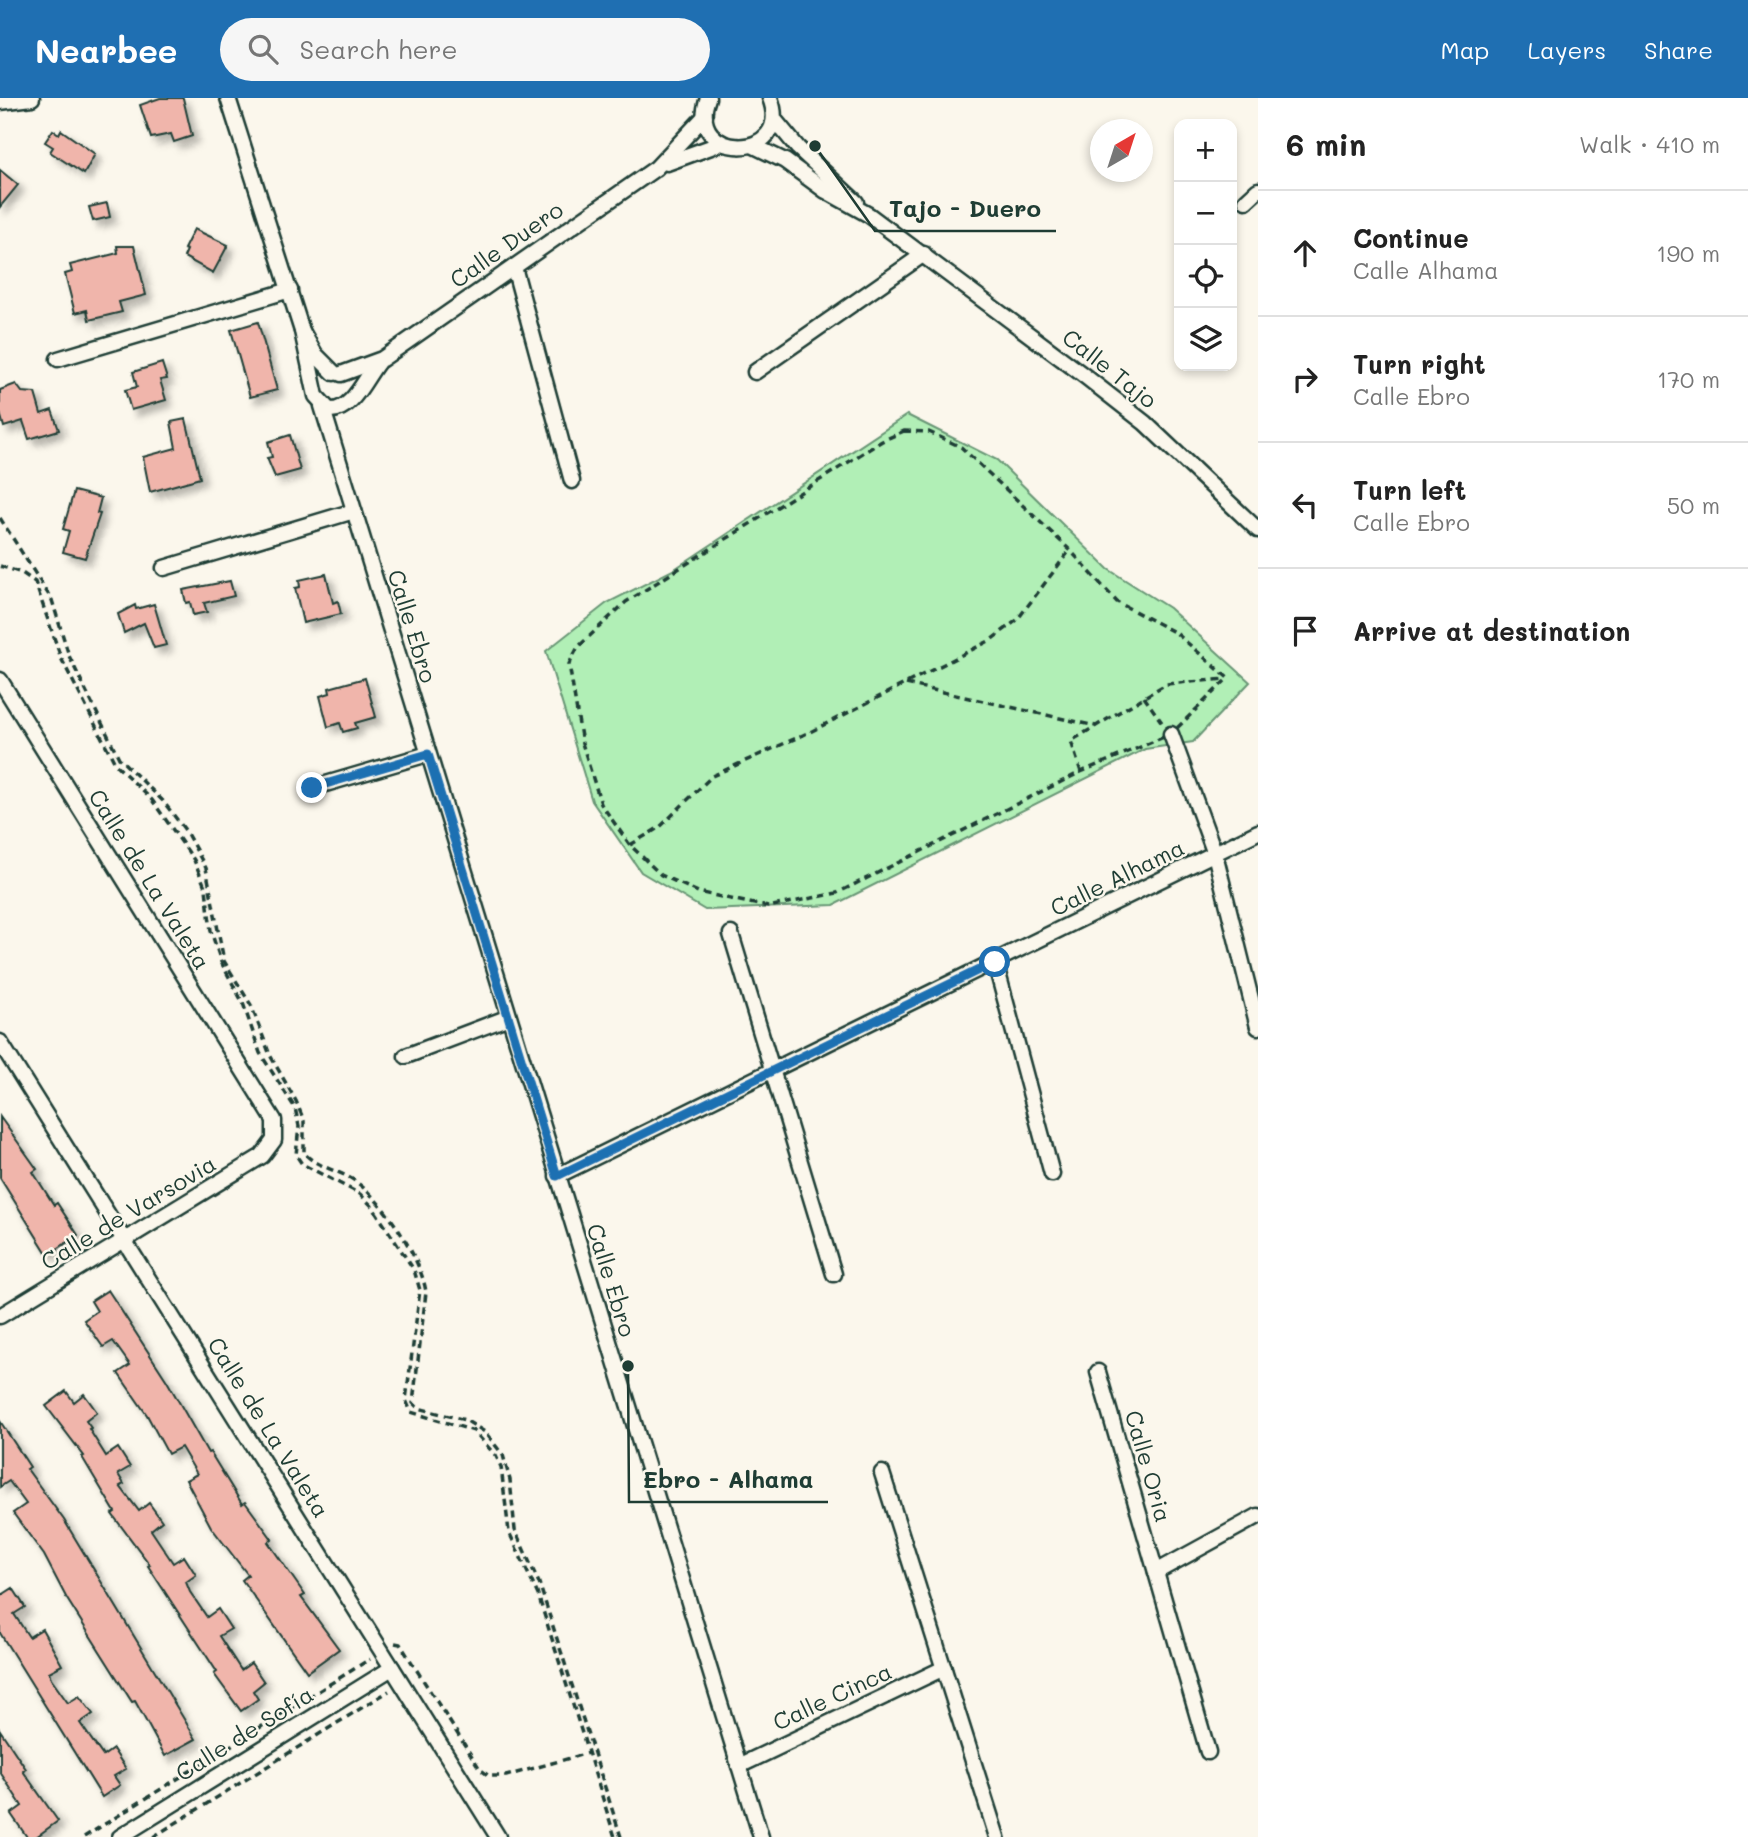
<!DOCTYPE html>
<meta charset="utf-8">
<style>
:root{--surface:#fff;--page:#f6f6f6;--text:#222;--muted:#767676;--line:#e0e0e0;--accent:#1f6fb2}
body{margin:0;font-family:Mali,sans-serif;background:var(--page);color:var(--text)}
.controls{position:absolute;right:21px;top:21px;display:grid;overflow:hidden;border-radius:14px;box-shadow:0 4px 10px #0003}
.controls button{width:63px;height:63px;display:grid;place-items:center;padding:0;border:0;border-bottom:2px solid var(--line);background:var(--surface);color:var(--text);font:35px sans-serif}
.compass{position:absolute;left:1090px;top:21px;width:63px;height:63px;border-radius:50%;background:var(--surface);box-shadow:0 4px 10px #0003;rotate:39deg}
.stop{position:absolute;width:21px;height:21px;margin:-16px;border:5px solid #1f6fb2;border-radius:50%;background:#fff}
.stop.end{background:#1f6fb2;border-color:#fff;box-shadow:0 2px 7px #0008}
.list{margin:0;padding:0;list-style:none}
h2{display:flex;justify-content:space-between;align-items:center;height:91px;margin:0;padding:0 28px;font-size:30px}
h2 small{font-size:23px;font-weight:400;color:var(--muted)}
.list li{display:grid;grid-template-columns:46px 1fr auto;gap:21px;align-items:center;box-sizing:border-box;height:126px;padding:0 28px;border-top:2px solid var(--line)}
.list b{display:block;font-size:26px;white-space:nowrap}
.list p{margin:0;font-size:23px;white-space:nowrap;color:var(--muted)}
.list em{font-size:23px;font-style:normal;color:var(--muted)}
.icon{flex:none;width:38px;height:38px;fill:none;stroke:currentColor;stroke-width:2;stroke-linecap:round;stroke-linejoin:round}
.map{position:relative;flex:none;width:1258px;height:1739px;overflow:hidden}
header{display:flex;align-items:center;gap:42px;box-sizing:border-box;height:98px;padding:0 35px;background:var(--accent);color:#fff}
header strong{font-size:33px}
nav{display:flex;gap:38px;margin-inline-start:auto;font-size:24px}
.search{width:490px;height:63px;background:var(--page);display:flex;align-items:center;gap:18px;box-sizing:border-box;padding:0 24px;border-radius:38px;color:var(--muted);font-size:26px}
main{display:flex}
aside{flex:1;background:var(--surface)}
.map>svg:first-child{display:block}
.green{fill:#b1efb6;stroke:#689675;stroke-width:2}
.building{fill:#f0b5ab;stroke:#1f3d34;stroke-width:2;filter:url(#shadow)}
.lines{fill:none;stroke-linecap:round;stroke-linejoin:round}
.street-casing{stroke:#1f3d34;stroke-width:19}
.path{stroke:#1f3d34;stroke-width:3.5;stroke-dasharray:7 5;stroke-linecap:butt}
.street{stroke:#fbf7ec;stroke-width:14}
.route{stroke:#1f6fb2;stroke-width:9}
.labels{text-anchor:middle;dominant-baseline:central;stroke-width:5;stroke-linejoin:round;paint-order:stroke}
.street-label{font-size:23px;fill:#1f3d34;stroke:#fbf7ec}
.leader{fill:none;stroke:#1f3d34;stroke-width:2.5}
.callout-dot{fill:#1f3d34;stroke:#fbf7ec;stroke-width:2.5}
.callout-label{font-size:24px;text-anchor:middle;font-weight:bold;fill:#1f3d34;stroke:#fbf7ec;stroke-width:5;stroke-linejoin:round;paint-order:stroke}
</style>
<header>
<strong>Nearbee</strong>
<div class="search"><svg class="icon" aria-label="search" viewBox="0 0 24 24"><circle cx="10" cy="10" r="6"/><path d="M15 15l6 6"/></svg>Search here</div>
<nav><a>Map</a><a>Layers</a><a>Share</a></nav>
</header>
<main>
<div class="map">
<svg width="1258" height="1739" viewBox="0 0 1258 1739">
<defs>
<filter id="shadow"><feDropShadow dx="6" dy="6" stdDeviation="3.5" flood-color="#0004"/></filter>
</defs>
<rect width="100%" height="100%" fill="#fbf7ec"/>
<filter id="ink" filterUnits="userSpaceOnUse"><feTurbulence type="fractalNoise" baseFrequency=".0143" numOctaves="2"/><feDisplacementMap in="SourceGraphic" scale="14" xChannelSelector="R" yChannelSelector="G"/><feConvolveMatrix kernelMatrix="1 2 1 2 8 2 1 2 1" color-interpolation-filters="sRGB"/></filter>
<g filter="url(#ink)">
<path class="green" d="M907,317L997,362L1108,471L1169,510L1250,584L1193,644L1145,651L834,807L705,812L641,774L592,703L546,553L607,505L673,472Z"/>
<g class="building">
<path d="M160,0H183L192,38L174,44L171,36L151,40L140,7Z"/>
<path d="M53,32L59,36L61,32L95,56L84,76L50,54L53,49L45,44Z"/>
<path d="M0,72L18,87L0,109Z"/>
<path d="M107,105L110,119L93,123L89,109Z"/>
<path d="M194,131L228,147L213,175L184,159L187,152L184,151Z"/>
<path d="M117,148H134L146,197L119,204L122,214L89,222L87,212L75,215L65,176L72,174L70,167L118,155Z"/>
<path d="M258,224L277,292L250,299L231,232Z"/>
<path d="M162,265L167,281L160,282L166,302L131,312L125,292L137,289L133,274Z"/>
<path d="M16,286L22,294L35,295L41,316L52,312L59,332L29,341L23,323L4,329L0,315V292Z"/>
<path d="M186,321L200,380L150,394L143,359L176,350L171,324Z"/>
<path d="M290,337L300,372L275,379L267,360L272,359L268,344Z"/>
<path d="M74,393L101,400L97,415L100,416L85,460L63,454L69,433L63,431Z"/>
<path d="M326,476L333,505L338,503L341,516L303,525L295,490L300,489L299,482Z"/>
<path d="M230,483L234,498L204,505L207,514L193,517L190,504L186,505L183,492Z"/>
<path d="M154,506L166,547L154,550L144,525L124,535L118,516L135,507L136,511Z"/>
<path d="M365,580L376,619L355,625L357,630L343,634L340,625L328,629L320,598L330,595L329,590Z"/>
<path d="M0,1019L37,1071L33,1074L54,1107L57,1105L78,1137L48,1157L0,1080Z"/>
<path d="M108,1192L167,1283L208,1355L210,1354L242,1406L245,1404L272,1441L268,1444L305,1497L301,1499L339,1551L307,1574L242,1482L248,1477L211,1429L186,1382L197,1376L181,1349L168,1356L147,1317L118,1275L130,1267L113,1243L103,1249L84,1222L97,1213L91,1203Z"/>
<path d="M66,1293L74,1304L84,1296L97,1314L86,1323L91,1330L89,1331L106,1358L118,1350L130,1369L118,1376L124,1386L120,1388L139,1413L149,1405L162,1423L151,1432L173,1465L184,1458L196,1477L186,1484L190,1494L207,1519L218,1511L231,1531L219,1538L241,1572L251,1565L264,1584L253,1593L258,1601L241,1613L214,1576L217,1574L148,1468L150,1467L112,1416L115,1414L82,1359L84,1358L46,1308Z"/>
<path d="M0,1323L30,1369L27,1371L64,1422L196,1641L165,1658L135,1603L132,1604L67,1501L44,1457L13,1415L26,1406L9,1383L0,1389Z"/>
<path d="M13,1490L25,1509L14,1516L29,1539L42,1531L62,1567L49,1574L51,1581L68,1605L79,1598L93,1616L80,1625L103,1658L113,1651L126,1671L114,1678L120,1687L102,1699L0,1535V1494L2,1497Z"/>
<path d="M0,1632L26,1671L23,1673L58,1723L36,1739H27L11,1716L22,1708L0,1674Z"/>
</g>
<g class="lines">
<g class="street-casing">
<g id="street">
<path d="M228,0L302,233"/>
<path d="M708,0C684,64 795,65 770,0"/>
<path d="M0,4L32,0"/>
<path d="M774,21L798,50L856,104"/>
<path d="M752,47L785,63L826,93L869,117L1086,279L1145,325L1258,432"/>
<path d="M667,65L722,45"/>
<path d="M1246,103L1258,92"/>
<path d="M514,169L572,383"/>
<path d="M58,261L290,192"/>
<path d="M755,274L924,156"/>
<path d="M334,275L315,256L302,233L316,298L329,312C352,314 365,280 378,264"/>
<path d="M341,276L382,261L656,70L705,18"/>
<path d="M322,308L761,1739"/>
<path d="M164,470L354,413"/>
<path d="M0,582L274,1022V1042L262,1058L0,1218"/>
<path d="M1171,636L1215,756L1258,929"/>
<path d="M312,690L428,656"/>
<path d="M731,836L834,1176"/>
<path d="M995,864L1052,1076"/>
<path d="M0,944L498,1739"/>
<path d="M406,958L509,919"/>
<path d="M557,1078L1258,734"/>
<path d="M1098,1274L1208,1654"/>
<path d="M882,1375L997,1739"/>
<path d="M1156,1474L1258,1418"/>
<path d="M739,1668L944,1570"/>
<path d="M120,1739L392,1570"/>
</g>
</g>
<g class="path">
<path d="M904,333L929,334L961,349L1070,452L1117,504L1176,535L1228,580L1171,636L1081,674L837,795L768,809L698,794L661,777L630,747L601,706L582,645L569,566L578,549L626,504L882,343Z"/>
<path d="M0,420L52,502L69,558L119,660L163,703L185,732L206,770L224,863L251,907L270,957L296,1003L304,1023V1055C315,1068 337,1072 352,1081C382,1100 421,1159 426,1194L413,1305L418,1310L465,1322L485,1334L503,1357L510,1382L515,1432L539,1485L621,1739"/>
<path d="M0,468L22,475L35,484L61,560L116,667L152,702L194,762L206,791L211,833L221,864L243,905L260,955L295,1010L299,1028L296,1057L302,1066L360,1096L372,1108L414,1172L420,1192L406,1302L411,1314L474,1333L496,1358L501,1369L509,1434L538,1497L615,1739"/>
<path d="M906,586L1096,628"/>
<path d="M1144,599L1163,626"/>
<path d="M1081,674L1071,643L1166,586L1226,581"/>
<path d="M630,747L660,729L712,678L812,633L991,542L1017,522L1070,452"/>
<path d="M395,1545L400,1546L480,1671L489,1678H506L588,1655"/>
<path d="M84,1739L370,1561"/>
<path d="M153,1739L389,1593"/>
</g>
<use href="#street" class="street"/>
</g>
</g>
<g class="lines" filter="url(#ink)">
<path class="route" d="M312,690L428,656L557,1078L995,864"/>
</g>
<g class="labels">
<g class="street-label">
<text transform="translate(506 146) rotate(-35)">Calle Duero</text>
<text transform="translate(1110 270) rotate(38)">Calle Tajo</text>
<text transform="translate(413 528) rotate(73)">Calle Ebro</text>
<text transform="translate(1117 779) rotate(-26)">Calle Alhama</text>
<text transform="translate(150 781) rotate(58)">Calle de La Valeta</text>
<text transform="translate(128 1114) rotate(-31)">Calle de Varsovia</text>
<text transform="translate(612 1182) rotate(73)">Calle Ebro</text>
<text transform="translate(269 1329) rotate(58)">Calle de La Valeta</text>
<text transform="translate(1149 1368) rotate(74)">Calle Oria</text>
<text transform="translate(832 1598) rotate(-25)">Calle Cinca</text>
<text transform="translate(244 1635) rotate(-32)">Calle de Sofía</text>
</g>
</g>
<path class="leader" d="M815 48L875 133H1056M628 1268L629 1404H828"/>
<g class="callout-dot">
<circle cx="815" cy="48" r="7"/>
<circle cx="628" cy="1268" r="7"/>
</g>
<g class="callout-label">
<text x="965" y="119">Tajo - Duero</text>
<text x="728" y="1390">Ebro - Alhama</text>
</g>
</svg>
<div class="controls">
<button>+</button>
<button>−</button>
<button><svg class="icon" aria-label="locate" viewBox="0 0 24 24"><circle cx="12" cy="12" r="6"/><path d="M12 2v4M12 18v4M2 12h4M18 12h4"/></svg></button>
<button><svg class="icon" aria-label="layers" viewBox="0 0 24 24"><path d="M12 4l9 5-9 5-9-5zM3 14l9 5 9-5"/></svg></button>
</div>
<svg class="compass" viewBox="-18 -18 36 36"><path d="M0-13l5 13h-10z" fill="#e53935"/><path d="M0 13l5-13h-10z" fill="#767676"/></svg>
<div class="stop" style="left:995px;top:864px"></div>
<div class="stop end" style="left:312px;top:690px"></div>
</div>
<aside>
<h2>6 min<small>Walk · 410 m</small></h2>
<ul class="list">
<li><svg class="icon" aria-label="ahead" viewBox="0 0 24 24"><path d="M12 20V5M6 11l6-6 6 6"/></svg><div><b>Continue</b><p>Calle Alhama</p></div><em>190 m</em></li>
<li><svg class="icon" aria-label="right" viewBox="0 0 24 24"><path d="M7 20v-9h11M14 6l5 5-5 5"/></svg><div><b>Turn right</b><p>Calle Ebro</p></div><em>170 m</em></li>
<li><svg class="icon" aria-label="left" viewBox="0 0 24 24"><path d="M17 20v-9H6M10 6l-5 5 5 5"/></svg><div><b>Turn left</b><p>Calle Ebro</p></div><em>50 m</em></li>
<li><svg class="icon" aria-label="arrive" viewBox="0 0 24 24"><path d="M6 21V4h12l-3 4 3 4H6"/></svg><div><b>Arrive at destination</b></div></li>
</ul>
</aside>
</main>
